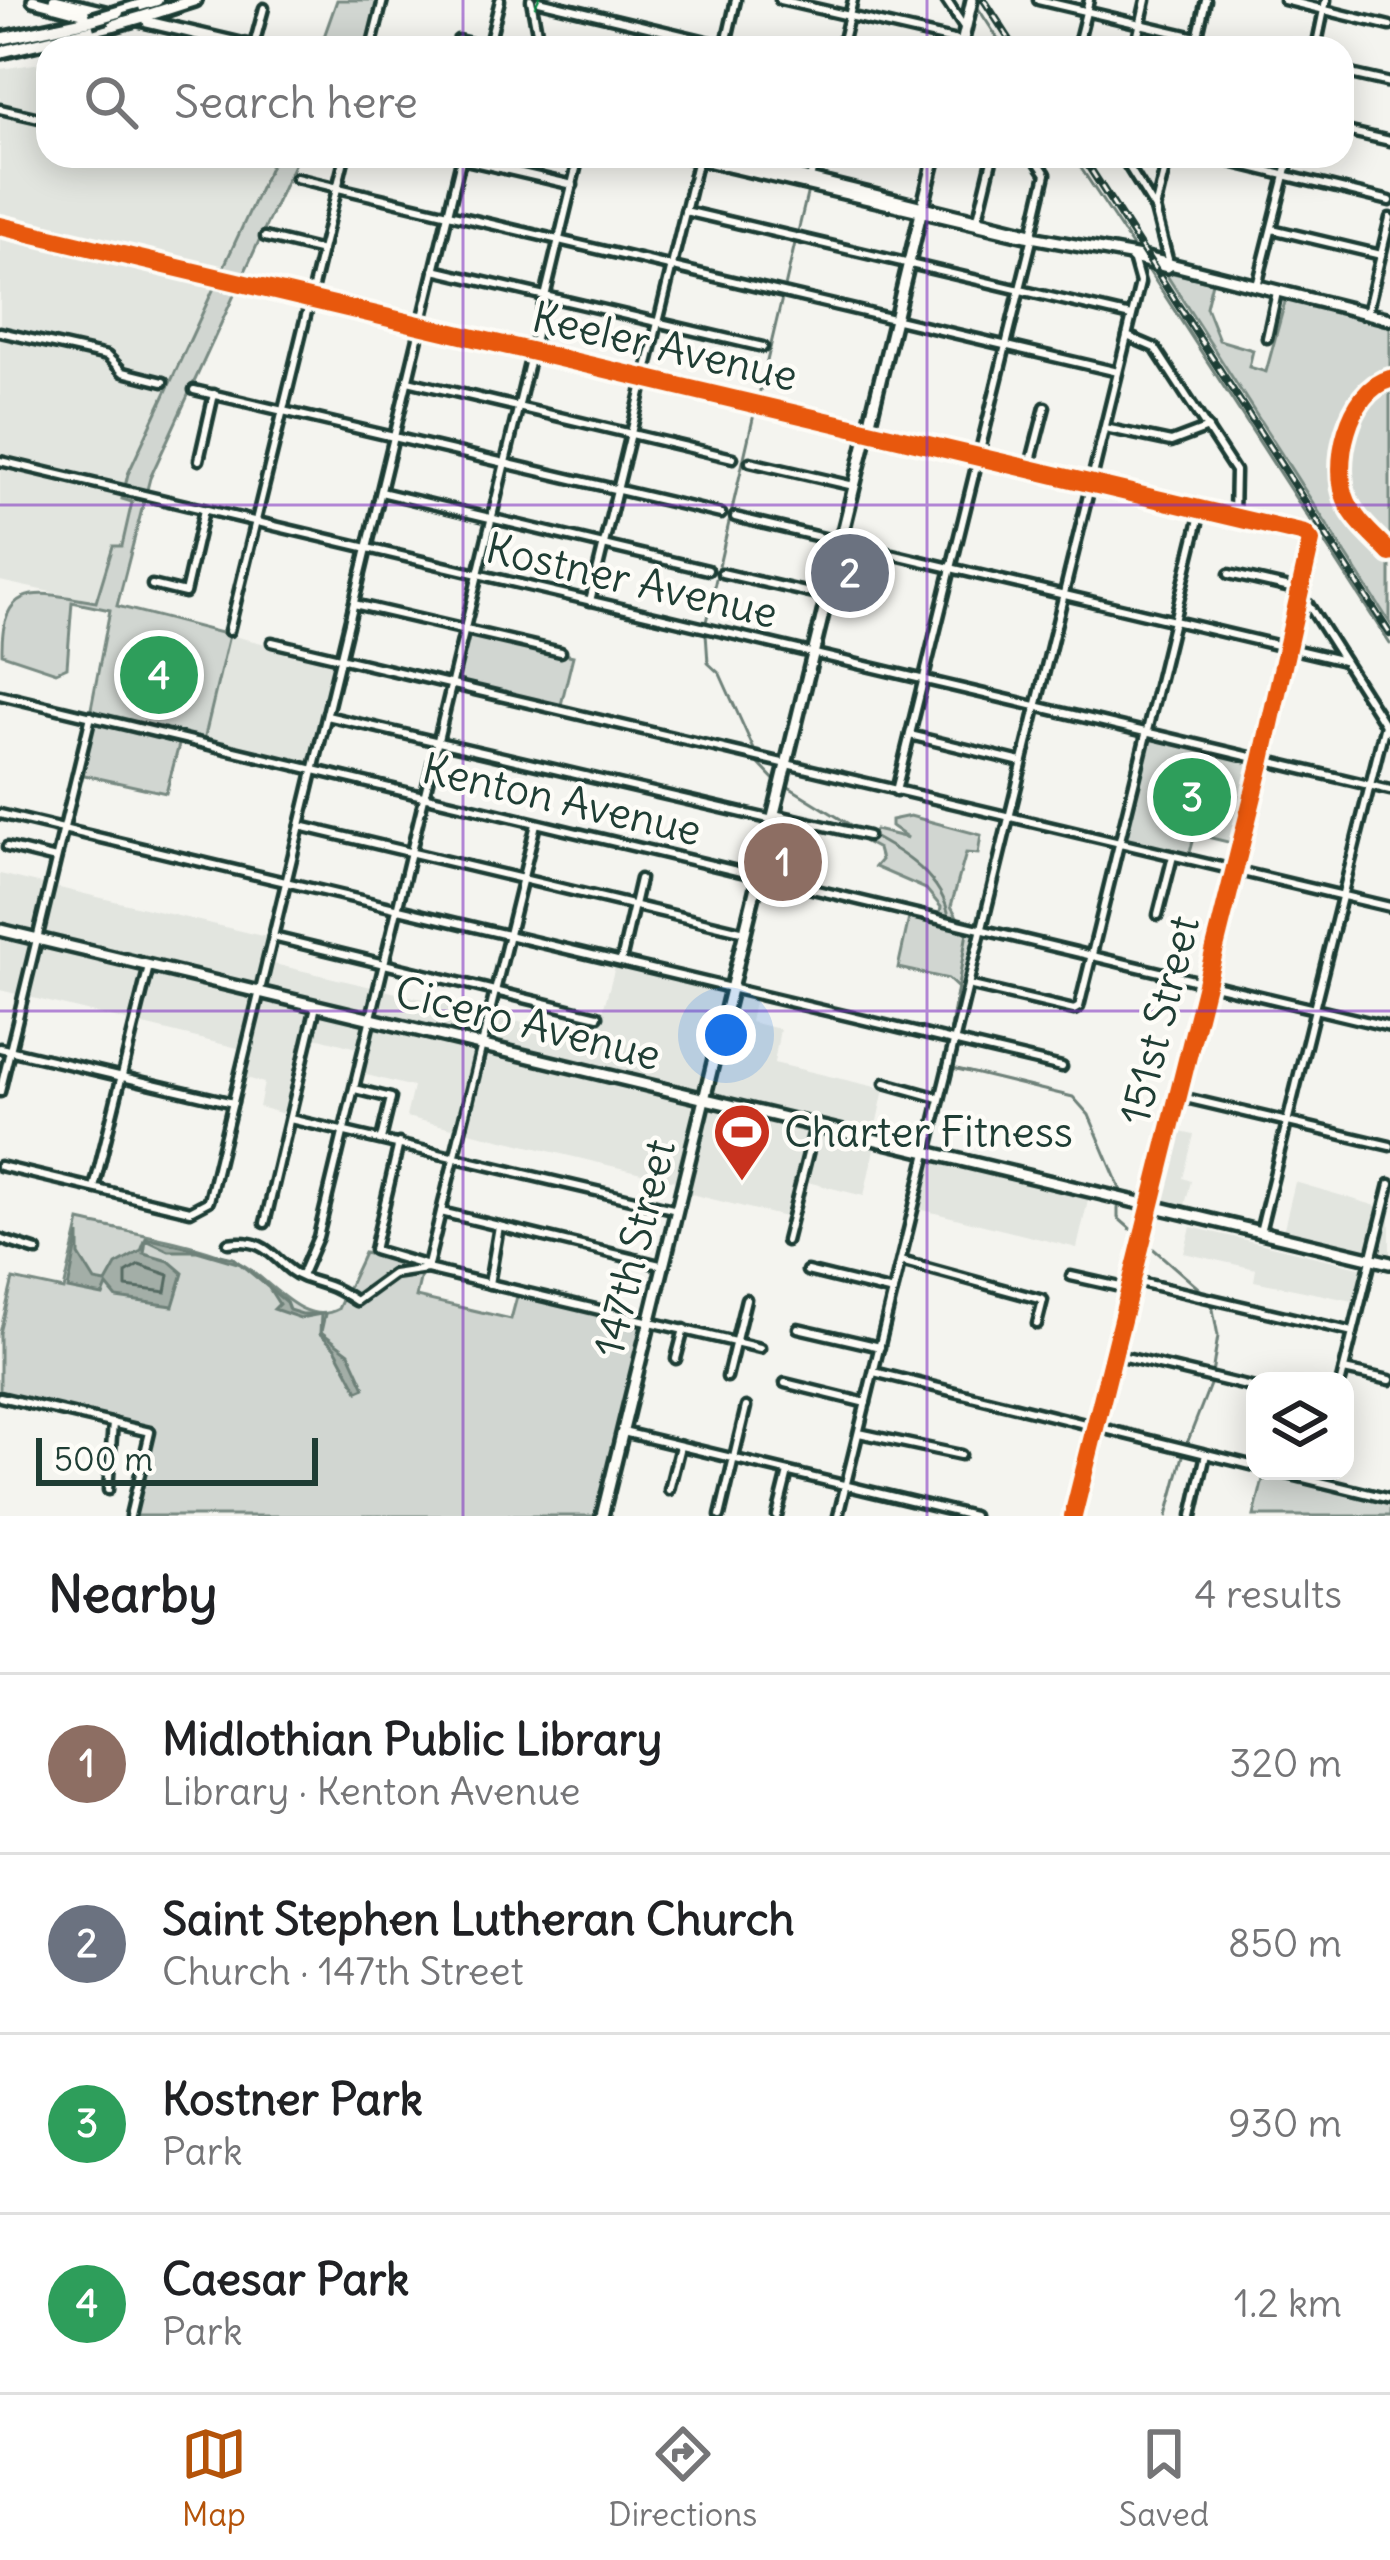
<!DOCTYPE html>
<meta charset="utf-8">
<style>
:root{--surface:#fff;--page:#f2f2f2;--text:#202124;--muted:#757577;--line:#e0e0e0;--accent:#b45309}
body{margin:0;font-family:Delius,sans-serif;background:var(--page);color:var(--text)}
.controls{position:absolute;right:36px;bottom:36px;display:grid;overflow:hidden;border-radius:24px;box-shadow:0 6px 30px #0003}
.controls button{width:108px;height:108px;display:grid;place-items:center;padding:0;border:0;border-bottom:3px solid var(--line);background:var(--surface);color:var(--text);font:60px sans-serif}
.scale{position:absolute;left:36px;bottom:30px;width:282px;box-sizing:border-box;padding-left:12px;border:6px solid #1f3d34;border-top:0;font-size:33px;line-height:42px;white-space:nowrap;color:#1f3d34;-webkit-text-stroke:9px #fdfcf7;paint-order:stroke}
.you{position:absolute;left:726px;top:1035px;width:42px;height:42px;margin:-30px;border:9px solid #fff;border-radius:50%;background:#1a73e8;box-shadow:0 0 0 18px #1a73e833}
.badge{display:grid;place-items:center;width:78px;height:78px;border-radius:50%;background:var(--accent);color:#fff;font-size:39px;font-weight:700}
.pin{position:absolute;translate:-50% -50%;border:6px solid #fff;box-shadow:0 3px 12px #0006}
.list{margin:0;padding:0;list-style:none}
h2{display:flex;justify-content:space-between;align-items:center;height:156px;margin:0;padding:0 48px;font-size:51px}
h2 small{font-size:39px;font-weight:400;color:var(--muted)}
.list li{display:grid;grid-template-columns:78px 1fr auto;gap:36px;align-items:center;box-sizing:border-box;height:180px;padding:0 48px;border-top:3px solid var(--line)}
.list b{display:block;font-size:45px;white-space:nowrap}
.list p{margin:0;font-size:39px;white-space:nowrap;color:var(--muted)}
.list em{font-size:39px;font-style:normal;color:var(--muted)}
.icon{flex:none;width:66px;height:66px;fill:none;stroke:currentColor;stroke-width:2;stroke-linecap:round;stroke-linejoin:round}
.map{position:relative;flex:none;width:1390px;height:1516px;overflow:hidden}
.search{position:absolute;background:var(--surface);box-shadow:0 6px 30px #0003;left:36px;right:36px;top:36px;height:132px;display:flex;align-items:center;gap:30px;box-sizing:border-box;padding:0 42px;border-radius:36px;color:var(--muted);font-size:45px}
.sheet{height:876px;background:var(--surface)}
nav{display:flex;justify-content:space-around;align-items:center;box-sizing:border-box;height:168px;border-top:3px solid var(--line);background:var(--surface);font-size:33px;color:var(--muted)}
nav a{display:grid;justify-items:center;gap:6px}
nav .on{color:var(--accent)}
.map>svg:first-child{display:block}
.built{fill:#e2e5df}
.green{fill:#d1d6d1;stroke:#788a82;stroke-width:3}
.water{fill:#a3aea7;stroke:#6e8179;stroke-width:3}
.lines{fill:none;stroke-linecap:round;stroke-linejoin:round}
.shore{stroke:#546a62;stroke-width:3}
.stream{stroke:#6e8179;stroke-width:3}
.minor-casing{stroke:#1f3d34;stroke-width:15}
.major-casing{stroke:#1f3d34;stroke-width:18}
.highway-casing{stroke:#1f3d34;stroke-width:20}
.minor{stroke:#fdfcf7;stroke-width:6}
.major{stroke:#fdfcf7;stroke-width:9}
.highway{stroke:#fdfcf7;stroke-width:10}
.rail-casing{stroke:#1f3d34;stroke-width:8}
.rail{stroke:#fdfcf7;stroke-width:3;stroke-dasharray:9;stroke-linecap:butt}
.highway-bridge-casing{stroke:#1f3d34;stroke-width:20;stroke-linecap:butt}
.highway-bridge{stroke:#fdfcf7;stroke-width:10}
.quiet{stroke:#00873e;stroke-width:15;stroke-dasharray:30 15;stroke-linecap:butt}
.cycleway-casing{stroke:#fdfcf7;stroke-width:26}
.cycleway{stroke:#e8590c;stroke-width:18}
.grid{fill:none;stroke:#7b2cbf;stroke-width:3;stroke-opacity:0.55}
.labels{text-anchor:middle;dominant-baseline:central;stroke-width:9;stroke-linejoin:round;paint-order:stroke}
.street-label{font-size:42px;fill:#1f3d34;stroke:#fdfcf7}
.poi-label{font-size:42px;fill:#1f3d34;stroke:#fdfcf7;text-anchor:start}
</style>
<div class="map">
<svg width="1390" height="1516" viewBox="0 0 1390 1516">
<rect width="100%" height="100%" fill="#f4f4ef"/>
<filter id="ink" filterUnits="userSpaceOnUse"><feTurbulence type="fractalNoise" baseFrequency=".00833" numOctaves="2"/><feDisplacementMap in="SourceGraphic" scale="24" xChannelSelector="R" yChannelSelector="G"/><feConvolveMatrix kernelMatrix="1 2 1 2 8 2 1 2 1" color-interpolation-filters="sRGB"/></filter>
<g filter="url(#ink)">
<g class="built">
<path d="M48,62V156H275L128,474L133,502L121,547H113L96,602L0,581V69Z"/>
<path d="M229,635L337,661L311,767L204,740Z"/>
<path d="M0,874L275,939L270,963L595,1040L616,963L723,991L675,1181L406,1117L413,1087L359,1073L364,1050L312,1036L291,1116L259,1107L264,1083L236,1075L242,1049L0,990Z"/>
<path d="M735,993L755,997L750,1022L780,1029L774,1063L884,1089L874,1135L718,1096L713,1088Z"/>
<path d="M713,1109L811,1134L789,1218L687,1193L708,1112Z"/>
<path d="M1171,1130L1194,1135L1183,1178L1191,1181L1184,1209L1153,1201Z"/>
<path d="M815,1135L874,1149L864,1196L803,1181Z"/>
<path d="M922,1157L1089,1196L1077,1248L911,1207Z"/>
<path d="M1295,1182L1390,1210V1258L1283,1232Z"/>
<path d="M1191,1227L1372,1270L1363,1303L1254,1281L1256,1269L1184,1253Z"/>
</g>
<g class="green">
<path d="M337,0H380L368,48H320Z"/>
<path d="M275,156H298L150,478L117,606L229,635L204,740L90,714L110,610L72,602L67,667L56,672L2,654C0,576 44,594 96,602L113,546H122L132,502L122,499L128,474Z"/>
<path d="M1164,271L1212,282L1206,307L1219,340L1253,350L1249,367L1266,372L1286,298L1390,323V623Z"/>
<path d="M466,633L573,656L560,709L453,684Z"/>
<path d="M93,720L180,741L166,793L80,774Z"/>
<path d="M1147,733L1262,760L1240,845L1195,834L1188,860L1119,844Z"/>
<path d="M910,816L981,835L978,854L966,853L951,906L964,929L976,935L961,991L948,979L898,968L909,918L938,924L941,907L926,889L875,867L881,860L878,849L865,842L875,830L908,838L891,826V820Z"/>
<path d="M80,1221C126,1232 207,1244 245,1266C272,1282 304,1328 338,1309L364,1253L423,1266L416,1297L511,1319L518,1293L638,1323L644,1330L599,1516H131L151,1430L0,1395V1333L13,1279L64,1290Z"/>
<path d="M1265,1471L1390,1500V1516H1254Z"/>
</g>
<path class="water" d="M79,1234V1255L95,1281L106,1283L116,1265L141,1251L146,1238L233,1258L286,1302L289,1310L302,1314H325L321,1332L349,1353L365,1388L358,1391L335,1348L320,1334L321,1314L300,1318L274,1309L279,1304L267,1285L241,1264L197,1251H169L146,1240L144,1254L169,1261L183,1273L173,1306L117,1298L107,1286L103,1296L68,1289Z"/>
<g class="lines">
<path class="shore" d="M139,1265L169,1275L166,1292L126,1287V1273Z"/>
<g class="stream">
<path d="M978,8L1004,48"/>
<path d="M1073,156L1135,250"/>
<path d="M798,232L808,190"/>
<path d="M1147,268L1390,644"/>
<path d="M785,287L795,243"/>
<path d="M758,399L782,298"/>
<path d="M706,622L755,410"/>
<path d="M706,633L708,663L720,674L756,754"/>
<path d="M759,764L776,782"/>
<path d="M787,786L852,826"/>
<path d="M858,829C894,847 938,871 948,912"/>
<path d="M950,1034L967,932L962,930"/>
<path d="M946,1059L948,1046"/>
<path d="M953,1068L1073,1097L1089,1115L1121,1191"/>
<path d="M1118,1208V1218L1204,1293"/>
<path d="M1212,1304L1218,1336L1212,1374"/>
<path d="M1186,1446L1211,1382"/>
<path d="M1167,1516L1184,1452"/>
</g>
<g class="minor-casing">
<g id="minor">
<path d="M531,0L540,48"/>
<path d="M780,0L962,42"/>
<path d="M946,0L964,27"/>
<path d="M1038,0L1242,48"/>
<path d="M1284,0L1390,26"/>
<path d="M539,1L736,48"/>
<path d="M458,40L488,47"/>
<path d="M254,45L264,8"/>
<path d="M371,48L383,0"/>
<path d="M488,48L500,0"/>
<path d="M725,48L736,0"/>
<path d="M841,48L853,0"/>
<path d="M1077,48L1089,0"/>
<path d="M1135,48L1146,0"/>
<path d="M1195,48L1206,0"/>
<path d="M1316,48L1326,0"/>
<path d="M1342,72L1390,83"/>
<path d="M0,109L48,120"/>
<path d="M1342,130L1390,141"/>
<path d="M1122,156L1155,209L1170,267"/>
<path d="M1206,156L1390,201"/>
<path d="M461,159L573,185"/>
<path d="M296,178L1118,372"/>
<path d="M809,182L816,156"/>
<path d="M1155,209L1168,156"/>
<path d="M685,211L1131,316"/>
<path d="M978,218L993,156"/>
<path d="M0,226L1305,534L1311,541L1262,760L1073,1516"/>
<path d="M1272,229L1381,255"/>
<path d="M1032,234L1046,174L1034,156"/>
<path d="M265,237L322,251"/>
<path d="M434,270L763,347"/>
<path d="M1257,286L1290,156"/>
<path d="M1367,313L1390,218"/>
<path d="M0,332L107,356L123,372L163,382"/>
<path d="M1127,336L1155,348L1235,471L1234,516"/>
<path d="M1267,338L1277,292"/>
<path d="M408,381L733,458"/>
<path d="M194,390L721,514"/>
<path d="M1105,428L1171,442L1208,428"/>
<path d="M199,460L214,394"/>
<path d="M0,461L1390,790"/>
<path d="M750,462L854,486"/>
<path d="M1029,469L1045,407"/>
<path d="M381,492L708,570"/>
<path d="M735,517L1344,661"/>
<path d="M722,573L827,597"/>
<path d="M1229,574L1299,590"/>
<path d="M152,585L185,593L204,510"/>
<path d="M590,601L698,159"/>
<path d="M354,604L561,652"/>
<path d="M1308,604L1390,733"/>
<path d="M229,631L345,156"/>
<path d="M272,642L1390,907"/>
<path d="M0,695L1390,1027"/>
<path d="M327,716L773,820"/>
<path d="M910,735L1021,762"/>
<path d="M896,791L1033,236"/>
<path d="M0,814L1062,1067"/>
<path d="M774,814L868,836"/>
<path d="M300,826L745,932"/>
<path d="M7,847L56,859"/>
<path d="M1158,915L1173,856"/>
<path d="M273,937L598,1016"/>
<path d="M621,961L640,879"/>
<path d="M968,985L1074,1010L1079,1007L1201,511"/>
<path d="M1315,1005L1385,725"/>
<path d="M0,1048L233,1103"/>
<path d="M885,1083L939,1098"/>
<path d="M355,1089L391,1098L381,1139"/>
<path d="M0,1092L91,716"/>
<path d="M1177,1096L1390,1146"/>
<path d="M290,1119L677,1210"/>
<path d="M399,1143L374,1250L428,1266"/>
<path d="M0,1166L190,1211L209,1201L462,156"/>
<path d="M94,1188L149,966"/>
<path d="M441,1212L664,1266"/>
<path d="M265,1223L316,1006"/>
<path d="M1260,1232L1315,1009"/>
<path d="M0,1239L37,1251"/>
<path d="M786,1241L815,1126"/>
<path d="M228,1243C272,1236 275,1267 304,1278C330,1287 330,1284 356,1301L393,1274L427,1269L760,1348"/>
<path d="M901,1261L1043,1300L1037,1324"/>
<path d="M427,1269L536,824"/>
<path d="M807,1271L893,1292"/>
<path d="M301,1276L318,1237L579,156"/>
<path d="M1071,1276L1129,1289"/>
<path d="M1131,1280L1353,1332"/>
<path d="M489,1284L499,1226"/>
<path d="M798,1328L880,1347"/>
<path d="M1113,1354L1255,1388"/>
<path d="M676,1359L684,1329"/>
<path d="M1344,1370L1390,1380"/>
<path d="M874,1372L1255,1466"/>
<path d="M727,1377L746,1299"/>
<path d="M1341,1381L1390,1184"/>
<path d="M785,1383L866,1403"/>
<path d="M0,1397L150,1432L130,1516"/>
<path d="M623,1432L973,1516"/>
<path d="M859,1433L961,1455"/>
<path d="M1275,1471L1390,1499"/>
<path d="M108,1490L113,1423"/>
<path d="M669,1490L680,1446"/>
<path d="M720,1516L746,1407"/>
<path d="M777,1516L788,1472"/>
<path d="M838,1516L1140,283L1133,258"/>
<path d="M1192,1516L1206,1454"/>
</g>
</g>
<g class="major-casing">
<g id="major">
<path d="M33,0L97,17"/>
<path d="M54,0L258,48"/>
<path d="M961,48L972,0"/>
<path d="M686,156L1026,236L1146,258L1390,319"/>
<path d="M716,156L1032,234"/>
<path d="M1133,258L1167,267"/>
<path d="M0,930L1390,1263"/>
<path d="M602,1516L935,156"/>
</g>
</g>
<g class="highway-casing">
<g id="highway">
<path d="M118,12L157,0"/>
<path d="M142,17L195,0"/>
<path d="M0,39L91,20"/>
<path d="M0,52L114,25"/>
</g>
</g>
<use href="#minor" class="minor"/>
<use href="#major" class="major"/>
<use href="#highway" class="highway"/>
<g class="rail-casing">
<g id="rail">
<path d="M984,0L1015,48"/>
<path d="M1082,156L1390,634"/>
</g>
</g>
<use href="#rail" class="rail"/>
<g class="highway-bridge-casing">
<g id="highway-bridge">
<path d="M91,20L118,12"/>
<path d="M114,25L142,17"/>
</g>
</g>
<use href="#highway-bridge" class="highway-bridge"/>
<path class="quiet" d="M537,0L539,1"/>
<g class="cycleway-casing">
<g id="cycleway">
<path d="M0,226L1305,534L1311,541L1262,760L1073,1516"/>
<path d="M1390,379C1348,390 1331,466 1347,502C1356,522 1375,537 1390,553"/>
</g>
</g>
<use href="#cycleway" class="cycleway"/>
</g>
</g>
<path class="grid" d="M463,0V48M927,0V48M463,156V1516M927,156V1516M0,505H1390M0,1011H1390"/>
<defs>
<g id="stadium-pin" transform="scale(3)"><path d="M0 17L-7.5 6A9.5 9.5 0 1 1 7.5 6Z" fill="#c8321e" stroke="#fdfcf7"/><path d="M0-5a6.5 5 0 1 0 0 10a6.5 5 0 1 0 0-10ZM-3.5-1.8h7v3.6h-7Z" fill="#fff"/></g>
</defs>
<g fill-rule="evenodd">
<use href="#stadium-pin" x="742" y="1132"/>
</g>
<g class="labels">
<g class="street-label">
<text transform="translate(665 346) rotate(13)">Keeler Avenue</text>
<text transform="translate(632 580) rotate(13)">Kostner Avenue</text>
<text transform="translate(562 799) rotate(13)">Kenton Avenue</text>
<text transform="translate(1159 1020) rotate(-76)">151st Street</text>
<text transform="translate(528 1023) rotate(14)">Cicero Avenue</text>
<text transform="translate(634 1248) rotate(-76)">147th Street</text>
</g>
<g class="poi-label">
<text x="784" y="1132">Charter Fitness</text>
</g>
</g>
</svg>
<div class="controls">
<button><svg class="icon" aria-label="layers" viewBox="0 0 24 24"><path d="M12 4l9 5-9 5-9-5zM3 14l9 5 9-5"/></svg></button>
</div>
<div class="scale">500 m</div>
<div class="you"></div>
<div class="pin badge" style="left:783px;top:862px;background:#8d6e63">1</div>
<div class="pin badge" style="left:850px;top:573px;background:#6b7280">2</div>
<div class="pin badge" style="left:1192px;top:797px;background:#2e9e5b">3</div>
<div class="pin badge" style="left:159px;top:675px;background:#2e9e5b">4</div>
<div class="search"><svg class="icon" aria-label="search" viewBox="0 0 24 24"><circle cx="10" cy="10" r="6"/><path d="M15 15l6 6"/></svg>Search here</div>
</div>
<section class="sheet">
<h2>Nearby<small>4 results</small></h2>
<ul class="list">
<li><span class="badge" style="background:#8d6e63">1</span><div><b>Midlothian Public Library</b><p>Library · Kenton Avenue</p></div><em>320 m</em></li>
<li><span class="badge" style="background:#6b7280">2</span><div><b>Saint Stephen Lutheran Church</b><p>Church · 147th Street</p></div><em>850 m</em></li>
<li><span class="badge" style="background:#2e9e5b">3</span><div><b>Kostner Park</b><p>Park</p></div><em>930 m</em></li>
<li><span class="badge" style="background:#2e9e5b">4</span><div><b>Caesar Park</b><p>Park</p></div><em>1.2 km</em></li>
</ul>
</section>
<nav>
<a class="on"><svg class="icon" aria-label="map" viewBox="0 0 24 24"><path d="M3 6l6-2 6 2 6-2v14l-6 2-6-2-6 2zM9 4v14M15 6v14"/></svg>Map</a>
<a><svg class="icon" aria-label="directions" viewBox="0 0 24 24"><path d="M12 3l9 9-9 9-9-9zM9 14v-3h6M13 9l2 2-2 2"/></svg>Directions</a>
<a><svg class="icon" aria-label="saved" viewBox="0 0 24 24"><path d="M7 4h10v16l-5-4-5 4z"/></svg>Saved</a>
</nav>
